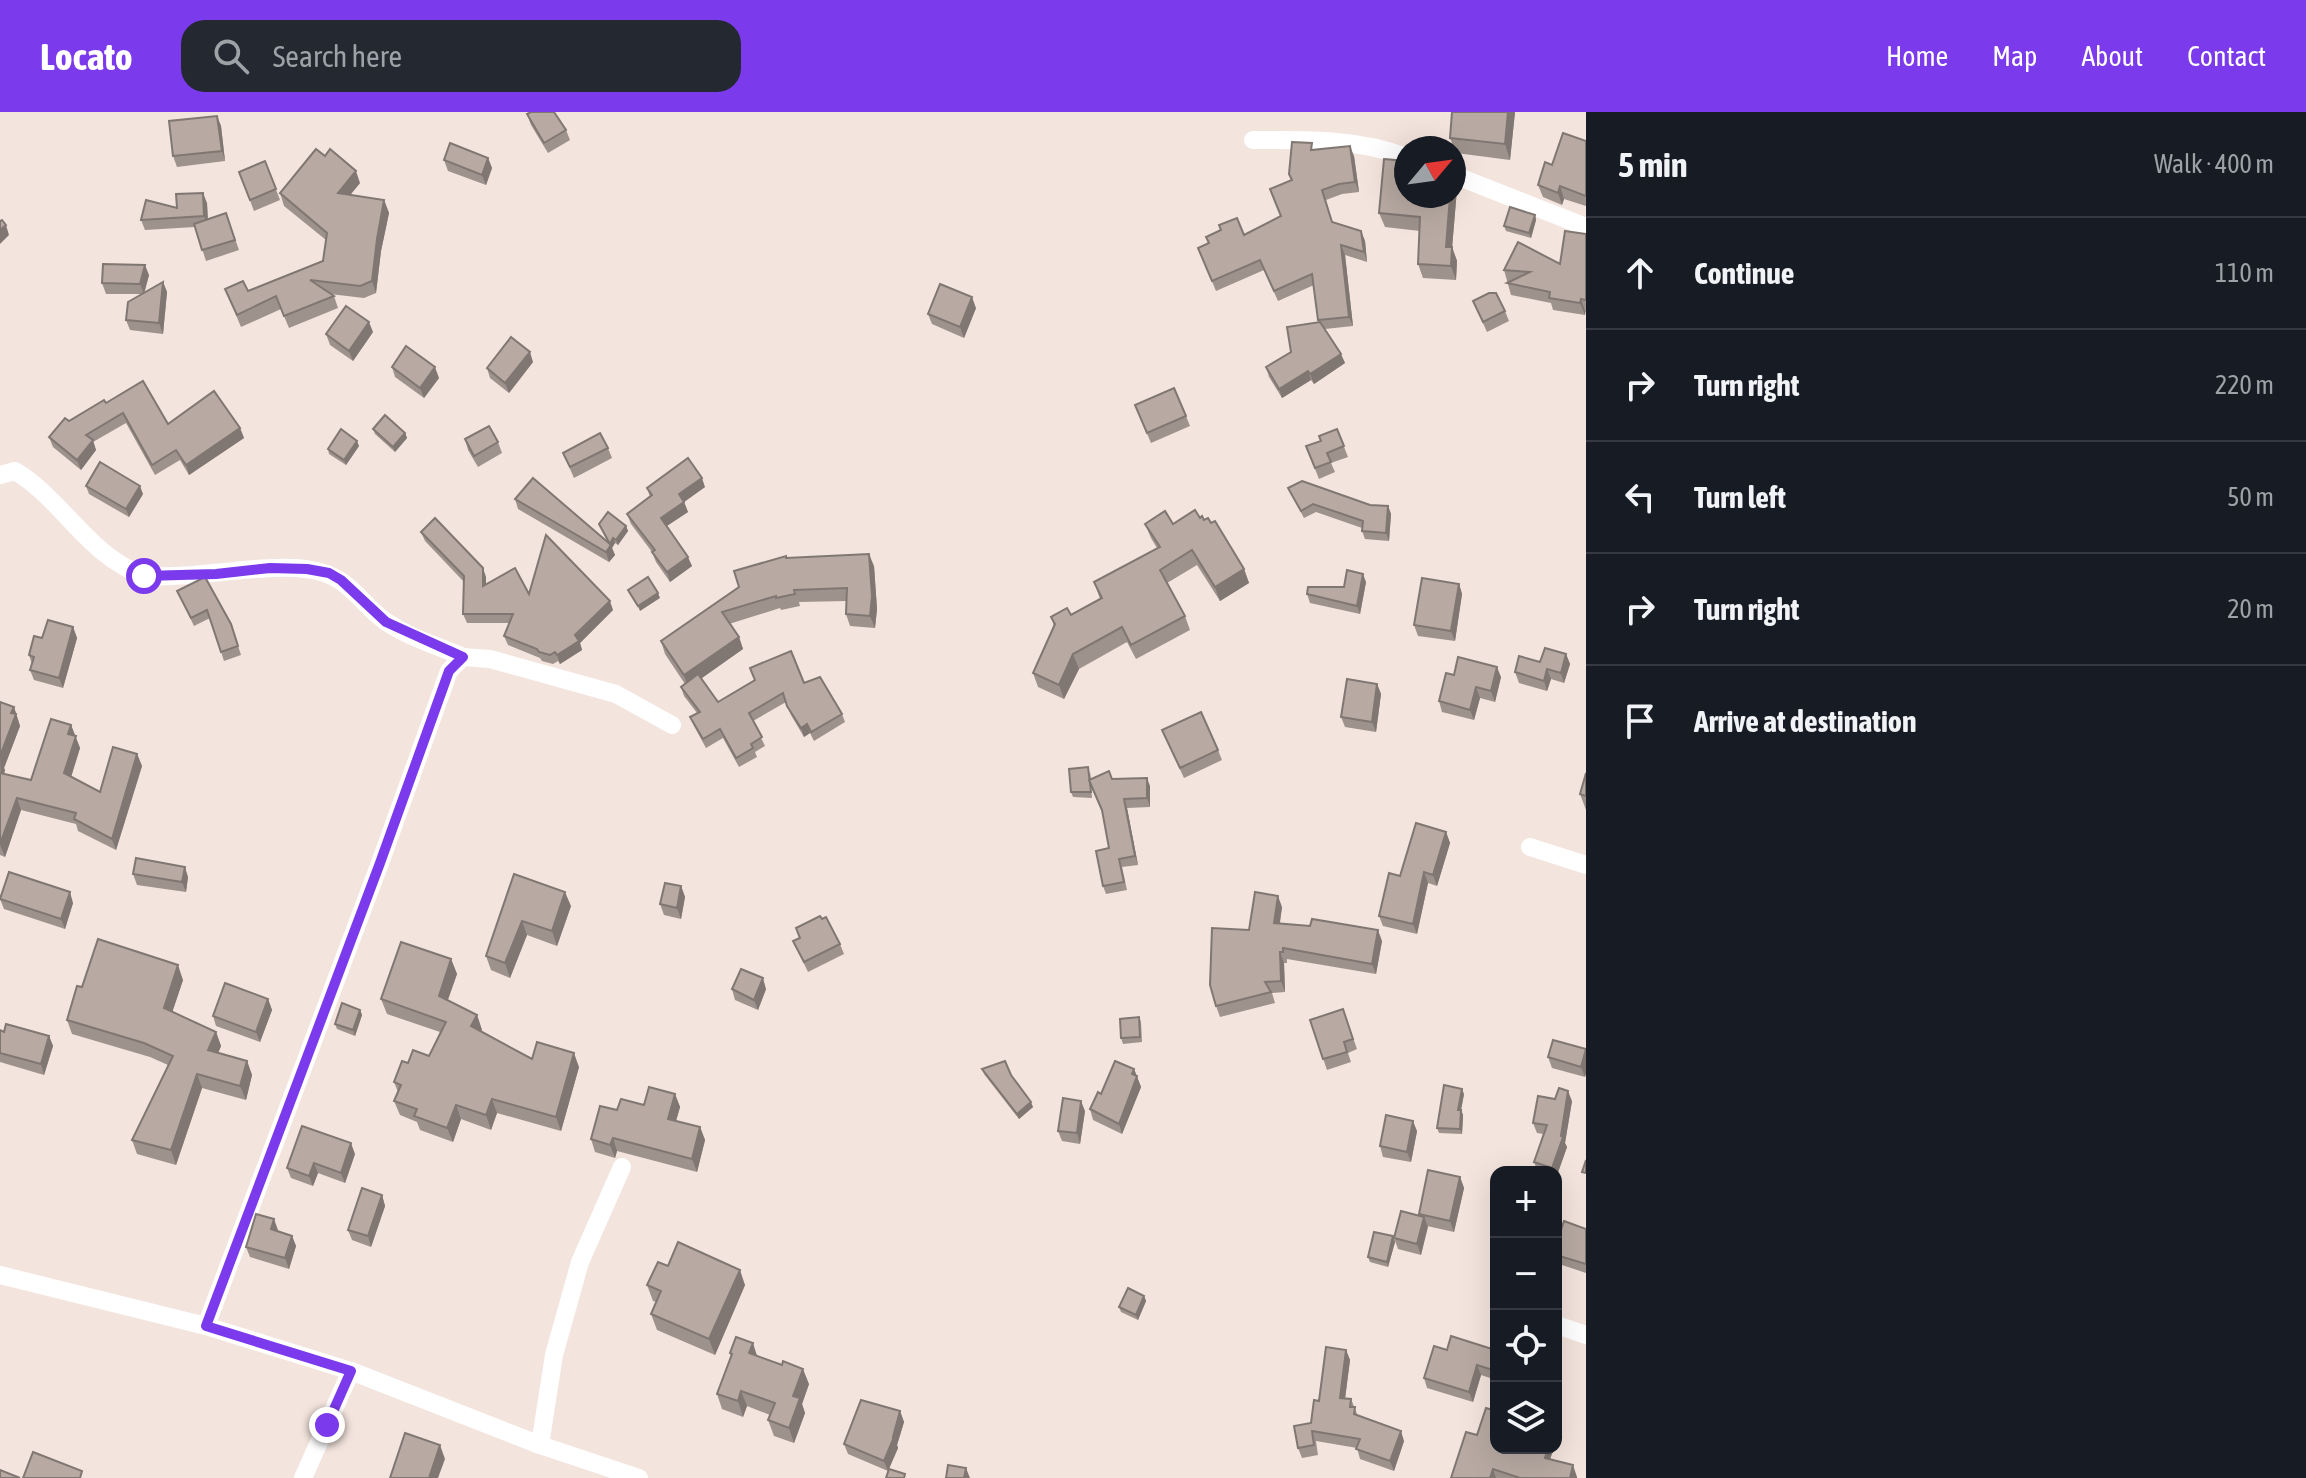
<!DOCTYPE html>
<meta charset="utf-8">
<style>
:root{--surface:#171b24;--page:#242831;--text:#f1f3f6;--muted:#9ea1a6;--line:#363941;--accent:#7c3aed}
body{margin:0;font-family:"Asap Condensed",sans-serif;background:var(--page);color:var(--text)}
.controls{position:absolute;right:24px;bottom:24px;display:grid;overflow:hidden;border-radius:16px;box-shadow:0 8px 32px #0002}
.controls button{width:72px;height:72px;display:grid;place-items:center;padding:0;border:0;border-bottom:2px solid var(--line);background:var(--surface);color:var(--text);font:40px sans-serif}
.compass{position:absolute;left:1394px;top:24px;width:72px;height:72px;border-radius:50%;background:var(--surface);box-shadow:0 8px 32px #0002;rotate:61deg}
.stop{position:absolute;width:24px;height:24px;margin:-18px;border:6px solid #7c3aed;border-radius:50%;background:#fff}
.stop.end{background:#7c3aed;border-color:#fff;box-shadow:0 2px 8px #0008}
.list{margin:0;padding:0;list-style:none}
h2{display:flex;justify-content:space-between;align-items:center;height:104px;margin:0;padding:0 32px;font-size:34px}
h2 small{font-size:26px;font-weight:400;color:var(--muted)}
.list li{display:grid;grid-template-columns:52px 1fr auto;gap:24px;align-items:center;box-sizing:border-box;height:112px;padding:0 32px;border-top:2px solid var(--line)}
.list b{display:block;font-size:30px;white-space:nowrap}
.list em{font-size:26px;font-style:normal;color:var(--muted)}
.icon{flex:none;width:44px;height:44px;fill:none;stroke:currentColor;stroke-width:2;stroke-linecap:round;stroke-linejoin:round}
.map{position:relative;flex:none;width:1586px;height:1366px;overflow:hidden}
header{display:flex;align-items:center;gap:48px;box-sizing:border-box;height:112px;padding:0 40px;background:var(--accent);color:#fff}
header strong{font-size:38px}
nav{display:flex;gap:44px;margin-inline-start:auto;font-size:28px}
.search{width:560px;height:72px;background:var(--page);display:flex;align-items:center;gap:20px;box-sizing:border-box;padding:0 28px;border-radius:24px;color:var(--muted);font-size:30px}
main{display:flex}
aside{flex:1;background:var(--surface)}
.map>svg:first-child{display:block}
.lines{fill:none;stroke-linecap:round;stroke-linejoin:round}
.street{stroke:#fff;stroke-width:18}
.wall{fill:#9e928c}
.shaded-wall{fill:#817772}
.building{fill:#b8aaa3;stroke:#817772;stroke-width:2}
.route{stroke:#7c3aed;stroke-width:10}
</style>
<header>
<strong>Locato</strong>
<div class="search"><svg class="icon" aria-label="search" viewBox="0 0 24 24"><circle cx="10" cy="10" r="6"/><path d="M15 15l6 6"/></svg>Search here</div>
<nav><a>Home</a><a>Map</a><a>About</a><a>Contact</a></nav>
</header>
<main>
<div class="map">
<svg width="1586" height="1366" viewBox="0 0 1586 1366">
<rect width="100%" height="100%" fill="#f3e4dd"/>
<g class="lines">
<g class="street">
<path d="M1253,28C1305,28 1357,26 1406,45"/>
<path d="M1454,63L1586,115"/>
<path d="M0,363L15,359C62,387 88,443 142,463C150,466 162,464 172,464C215,463 271,451 312,458C349,464 358,489 385,509C408,525 438,534 463,545"/>
<path d="M1530,735L1586,753"/>
<path d="M0,1163L206,1214L351,1259L540,1333L639,1366"/>
<path d="M1557,1213L1586,1223"/>
<path d="M206,1214L380,751L449,559L463,545L490,547L616,582L672,613"/>
<path d="M540,1333L554,1243L580,1150L622,1055"/>
<path d="M303,1366L351,1259"/>
</g>
</g>
<g class="wall">
<path d="M1515,0L1510,48L1456,41L1450,26Z"/>
<path d="M527,2L566,18L570,28L548,41L531,13Z"/>
<path d="M217,4L221,14L225,49L177,55L173,44Z"/>
<path d="M1586,29V94L1564,87L1562,93L1543,85L1538,73L1552,53Z"/>
<path d="M1314,38L1354,44L1359,80L1342,82L1326,88L1332,110L1361,119L1365,129L1367,150L1345,143L1353,214L1325,217L1345,251L1314,272L1311,268L1282,286L1269,265L1266,255L1291,240L1318,210L1314,173L1278,189L1264,158L1216,179L1198,136L1244,123L1280,104L1292,68Z"/>
<path d="M488,46L492,56L486,73L448,59L444,48Z"/>
<path d="M265,49L280,88L254,99L239,60Z"/>
<path d="M1454,69L1457,77L1452,135L1457,149L1456,168L1423,166L1418,152L1420,119L1385,115L1379,101L1454,84Z"/>
<path d="M360,71L350,83L384,88L389,101L381,139L376,181L364,186L330,182L334,184L338,196L289,216L281,197L241,215L225,177L248,179L323,149L326,128L284,94L280,81Z"/>
<path d="M207,91L208,107L226,101L239,138L206,149L195,115L145,118L141,108L177,96Z"/>
<path d="M1535,103L1536,108L1531,126L1506,119L1504,114Z"/>
<path d="M1586,122V199L1585,203L1553,198L1551,191L1511,183L1504,158L1560,152Z"/>
<path d="M149,163L144,181L163,170L167,180L163,222L130,218L126,208L142,182H106L102,171Z"/>
<path d="M1473,189L1505,199L1509,209L1487,220Z"/>
<path d="M976,196L964,226L932,212L928,202Z"/>
<path d="M373,220L353,249L330,233L326,222Z"/>
<path d="M533,250L509,281L490,266L487,256Z"/>
<path d="M392,255L439,266L424,286L395,265Z"/>
<path d="M106,291L168,312L240,316L244,326L189,363L180,348L155,363L126,311L93,330L96,338L81,358L53,335L49,325L69,309Z"/>
<path d="M1135,293L1186,304L1190,314L1151,331Z"/>
<path d="M373,317L405,321L407,326L395,340L375,322Z"/>
<path d="M1337,317L1348,345L1331,351L1335,360L1319,367L1306,334L1321,329Z"/>
<path d="M465,327L498,330L502,341L478,355L468,338Z"/>
<path d="M359,334L346,353L329,342L328,337Z"/>
<path d="M608,336L612,346L574,366L563,341Z"/>
<path d="M86,374L143,382L129,405L89,382Z"/>
<path d="M705,375L684,390L688,400L666,414L692,454L670,470L656,450L652,440L631,412L627,402L650,385L647,376Z"/>
<path d="M1288,376L1370,393L1388,394L1391,402L1389,429L1365,427L1362,419V416L1316,400L1304,406Z"/>
<path d="M515,387L608,430L599,412L626,414L628,419L618,433L615,431L612,436L615,443L609,450L518,397Z"/>
<path d="M1200,406L1204,408L1244,457L1249,471L1220,489L1197,453L1167,471L1185,504L1190,518L1136,547L1127,530L1079,557L1064,587L1038,575L1033,561L1054,514L1051,505L1071,503L1100,487L1094,470L1157,436L1151,426L1145,412H1173Z"/>
<path d="M421,420L486,465V472L613,498L580,531L582,538L560,552L558,549L553,552L542,549L540,546L508,533L504,524L510,511H467L463,502L464,470L425,429Z"/>
<path d="M786,446L874,454L877,497L875,516L850,514L846,502V489L799,490L800,494L781,498L780,496L729,512L739,525L743,537L701,566L718,590L804,571L842,602L845,610L814,629L810,621L804,625L791,603L786,590L753,609L765,634L755,640L757,645L739,655L723,626L706,636L694,614L690,605L697,601L684,584L681,575L685,572L665,542L661,529Z"/>
<path d="M1366,470L1360,502L1310,491L1307,482Z"/>
<path d="M1459,472L1462,482L1455,529L1418,524L1414,513Z"/>
<path d="M177,479L231,512L241,543L224,549L210,506L194,514Z"/>
<path d="M73,515L77,526L63,576L34,568L30,558L32,552L29,543L42,526Z"/>
<path d="M1566,542L1570,552L1564,571L1551,567L1547,579L1519,571L1515,560Z"/>
<path d="M1454,563L1501,565L1495,590L1480,586L1474,608L1442,600L1439,589Z"/>
<path d="M1377,572L1381,582L1376,620L1345,615L1341,605Z"/>
<path d="M0,590L14,595L20,614L4,656L5,658L4,662L31,668L71,613L80,636L71,664L100,680L137,642L142,654L116,738L78,719L76,712L21,698L5,745L0,743Z"/>
<path d="M1162,618L1218,638L1222,648L1184,666Z"/>
<path d="M1090,660L1091,667H1112L1150,674V695L1127,696L1138,753L1122,755L1127,778L1106,782L1103,774L1109,736L1102,700L1091,675L1092,686L1073,685L1071,680Z"/>
<path d="M1586,661V698L1580,682Z"/>
<path d="M1446,720L1450,731L1437,774L1428,771L1417,822L1383,814L1379,804L1400,764Z"/>
<path d="M133,762L188,765L186,780L137,773Z"/>
<path d="M514,762L571,794L557,834L527,823L510,866L491,858L486,844Z"/>
<path d="M681,774L685,785L681,807L664,803L660,792Z"/>
<path d="M0,787L73,791L65,817L4,797Z"/>
<path d="M1282,795L1280,811L1382,829L1376,862L1287,847V851H1284L1285,880L1272,881L1275,891L1220,905L1216,894L1249,818Z"/>
<path d="M796,816L840,832L844,842L808,860L793,829L799,826Z"/>
<path d="M451,847L457,862L448,888L477,903L482,918L481,920L532,947L579,955L561,1019L497,1001L491,1018L461,1007L453,1030L420,1018L417,1010L400,1003L394,989L398,980L394,970L408,951L429,944L440,920L387,902L381,887Z"/>
<path d="M183,868L172,900L216,920L221,934L218,941L247,949L252,963L246,988L202,976L176,1053L137,1042L132,1028L168,953L150,945L72,922L67,908L82,875Z"/>
<path d="M732,877H766L758,898L735,888Z"/>
<path d="M268,887L272,898L260,930L216,914L213,904Z"/>
<path d="M1343,897L1357,937L1348,941L1351,950L1327,958L1310,908Z"/>
<path d="M360,898L362,903L355,924L337,917L335,912Z"/>
<path d="M1139,905L1141,910L1142,930L1123,932L1121,926Z"/>
<path d="M0,918L4,920L49,924L53,934L44,963L0,950Z"/>
<path d="M1586,937L1585,965L1552,956L1548,945Z"/>
<path d="M982,957L1011,963L1033,995L1019,1007L984,962Z"/>
<path d="M1134,957L1141,975L1122,1022L1093,1008L1090,997L1101,982Z"/>
<path d="M675,982L680,995L676,1009L700,1015L705,1028L697,1060L617,1039L615,1046L595,1040L591,1027L617,998L644,993Z"/>
<path d="M1464,982L1461,998L1463,1003L1462,1022L1439,1021L1437,1016Z"/>
<path d="M1572,989L1565,1031L1567,1035L1556,1066V1060H1538L1534,1050L1543,1022L1537,1021L1533,1011Z"/>
<path d="M1085,999L1080,1032L1062,1029L1058,1019Z"/>
<path d="M1417,1019L1411,1050L1383,1045L1380,1034Z"/>
<path d="M355,1042L345,1071L318,1061L313,1074L291,1066L287,1056Z"/>
<path d="M1460,1065L1464,1076L1454,1120L1427,1114L1421,1143L1398,1137L1394,1126Z"/>
<path d="M382,1083L385,1094L371,1135L352,1128L348,1118Z"/>
<path d="M1586,1117V1161L1556,1151V1132Z"/>
<path d="M278,1118V1119L292,1124L296,1134L289,1157L250,1145L246,1135Z"/>
<path d="M1393,1124L1395,1130L1388,1155L1370,1150L1368,1145Z"/>
<path d="M668,1154L745,1173L715,1243L657,1218L651,1202L657,1190L653,1189L647,1173Z"/>
<path d="M1144,1184L1146,1189L1138,1208L1121,1200L1119,1195Z"/>
<path d="M1496,1225V1268L1481,1263L1473,1290L1427,1276L1424,1266L1492,1237Z"/>
<path d="M1346,1238L1350,1248L1345,1286L1351,1287L1358,1304L1404,1329L1394,1359L1360,1347L1357,1336L1316,1329L1318,1343L1302,1346L1298,1336L1311,1311L1319,1289Z"/>
<path d="M730,1241L757,1244L809,1272L802,1292L805,1301L794,1331L774,1324L768,1308L770,1303L747,1294L743,1305L722,1297L717,1282L731,1245Z"/>
<path d="M900,1299L904,1310L897,1333L898,1336L888,1359L848,1342L844,1332Z"/>
<path d="M1477,1323L1554,1337L1550,1347L1577,1365V1366H1451Z"/>
</g>
<g class="shaded-wall">
<path d="M1508,0H1515L1510,48L1505,32Z"/>
<path d="M217,4L221,14L225,49L222,39Z"/>
<path d="M1350,34L1354,44L1359,80L1355,70Z"/>
<path d="M488,46L492,56L486,73L482,63Z"/>
<path d="M356,59L360,71L342,93L338,81Z"/>
<path d="M1454,69L1457,77L1451,149L1446,135L1450,84H1454Z"/>
<path d="M1560,74L1564,87L1562,93L1558,81Z"/>
<path d="M203,81L207,91L208,114L204,104Z"/>
<path d="M384,88L389,101L381,139L376,181L372,169L377,127Z"/>
<path d="M1535,103L1536,108L1531,126L1529,121Z"/>
<path d="M6,113L9,123L0,132V118Z"/>
<path d="M1361,119L1365,129L1367,150L1364,140Z"/>
<path d="M1341,133L1345,143L1353,214L1349,205Z"/>
<path d="M1452,135L1457,149L1456,168L1451,154Z"/>
<path d="M145,153L149,163L144,182L140,172Z"/>
<path d="M163,170L167,180L163,222L159,211Z"/>
<path d="M972,185L976,196L964,226L960,215Z"/>
<path d="M1581,187L1585,199V203L1580,191Z"/>
<path d="M369,210L373,220L353,249L349,239Z"/>
<path d="M530,240L533,250L509,281L505,271Z"/>
<path d="M1341,242L1345,251L1314,272L1310,262Z"/>
<path d="M435,255L439,266L424,286L420,276Z"/>
<path d="M1308,259L1311,268L1282,286L1279,277Z"/>
<path d="M240,316L244,326L189,363L186,353Z"/>
<path d="M405,321L407,326L395,340L393,335Z"/>
<path d="M93,328L96,338L81,358L77,348Z"/>
<path d="M357,329L359,334L346,353L344,348Z"/>
<path d="M702,366L705,375L684,390L688,400L664,416L661,406L679,382Z"/>
<path d="M140,374L143,382L129,405L126,397Z"/>
<path d="M1388,394L1391,402L1389,429L1386,421Z"/>
<path d="M626,414L628,419L618,433L616,428Z"/>
<path d="M613,426L615,431L612,436L615,443L609,450L606,440Z"/>
<path d="M869,442L874,454L877,497L875,516L870,504Z"/>
<path d="M688,445L692,454L670,470L667,460Z"/>
<path d="M483,456L486,465V483L483,474Z"/>
<path d="M1244,457L1249,471L1220,489L1215,475Z"/>
<path d="M1363,462L1366,470L1360,502L1357,494Z"/>
<path d="M1459,472L1462,482L1455,529L1451,519Z"/>
<path d="M658,481L660,486L640,499L638,494Z"/>
<path d="M610,489L613,498L580,531L582,538L560,552L557,543Z"/>
<path d="M73,515L77,526L63,576L59,566Z"/>
<path d="M739,525L743,537L688,576L684,563Z"/>
<path d="M1073,542L1079,557L1064,587L1059,573Z"/>
<path d="M1566,542L1570,552L1564,571L1561,561Z"/>
<path d="M1497,555L1501,565L1495,590L1491,579Z"/>
<path d="M1547,557L1551,567L1547,579L1544,569Z"/>
<path d="M1377,572L1381,582L1376,620L1372,610Z"/>
<path d="M1476,575L1480,586L1474,608L1470,598Z"/>
<path d="M14,595L20,614L4,656L5,658L1,672L0,644Z"/>
<path d="M807,612L810,621L804,625L801,616Z"/>
<path d="M71,613L80,636L69,672L64,661L68,622Z"/>
<path d="M137,642L142,654L116,738L112,727Z"/>
<path d="M1147,666L1150,674V695L1147,686Z"/>
<path d="M17,686L21,698L5,745L0,733Z"/>
<path d="M1124,687L1127,696L1138,753L1135,744Z"/>
<path d="M1446,720L1450,731L1437,774L1433,763Z"/>
<path d="M185,755L188,765L186,780L182,770Z"/>
<path d="M1424,760L1428,771L1417,822L1413,812Z"/>
<path d="M681,774L685,785L681,807L677,796Z"/>
<path d="M70,780L73,791L65,817L61,807Z"/>
<path d="M565,780L571,794L557,834L552,819Z"/>
<path d="M1278,784L1282,795L1278,822L1274,811Z"/>
<path d="M522,809L527,823L510,866L505,851Z"/>
<path d="M1378,818L1382,829L1376,862L1372,852Z"/>
<path d="M1280,840L1284,851L1285,880L1281,869Z"/>
<path d="M451,847L457,862L444,898L439,884Z"/>
<path d="M178,853L183,868L169,910L164,896Z"/>
<path d="M763,866L766,877L758,898L754,888Z"/>
<path d="M268,887L272,898L260,930L256,920Z"/>
<path d="M360,898L362,903L355,924L353,918Z"/>
<path d="M477,903L482,918L476,929L471,914Z"/>
<path d="M216,920L221,934L213,953L208,938Z"/>
<path d="M49,924L53,934L44,963L41,952Z"/>
<path d="M1586,939V962L1585,965L1581,955Z"/>
<path d="M574,941L579,955L561,1019L556,1005Z"/>
<path d="M247,949L252,963L246,988L240,974Z"/>
<path d="M1134,957L1141,975L1122,1022L1119,1012Z"/>
<path d="M197,962L202,976L176,1053L171,1038Z"/>
<path d="M1462,977L1464,982L1460,1003L1458,998Z"/>
<path d="M1568,979L1572,989L1565,1031L1567,1035L1556,1066V1060H1554L1552,1056L1561,1024Z"/>
<path d="M675,982L680,995L673,1019L668,1007Z"/>
<path d="M492,987L497,1001L491,1018L486,1003Z"/>
<path d="M1081,989L1085,999L1080,1032L1077,1021Z"/>
<path d="M1031,990L1033,995L1019,1007L1017,1002Z"/>
<path d="M456,993L461,1007L453,1030L447,1016Z"/>
<path d="M1461,998L1463,1003L1462,1022L1460,1017Z"/>
<path d="M1413,1009L1417,1019L1411,1050L1407,1040Z"/>
<path d="M700,1015L705,1028L697,1060L692,1047Z"/>
<path d="M613,1026L617,1039L615,1046L610,1033Z"/>
<path d="M351,1031L355,1042L345,1071L341,1061Z"/>
<path d="M314,1051L318,1061L313,1074L309,1064Z"/>
<path d="M1460,1065L1464,1076L1454,1120L1450,1109Z"/>
<path d="M382,1083L385,1094L371,1135L368,1124Z"/>
<path d="M1424,1105L1428,1115L1421,1143L1417,1132Z"/>
<path d="M274,1107L278,1118L275,1127L271,1117Z"/>
<path d="M292,1124L296,1134L289,1157L285,1146Z"/>
<path d="M1393,1124L1395,1130L1388,1155L1387,1150Z"/>
<path d="M740,1158L745,1173L715,1243L709,1227Z"/>
<path d="M1144,1184L1146,1189L1138,1208L1136,1203Z"/>
<path d="M753,1231L758,1247L749,1241Z"/>
<path d="M1346,1238L1350,1248L1344,1295L1340,1286Z"/>
<path d="M1477,1253L1481,1263L1473,1290L1469,1280Z"/>
<path d="M803,1257L809,1272L802,1292L805,1301L794,1331L789,1316L793,1284Z"/>
<path d="M741,1279L747,1294L743,1305L738,1289Z"/>
<path d="M900,1299L904,1310L897,1333L898,1336L888,1359L884,1349Z"/>
<path d="M1401,1319L1404,1329L1394,1359L1390,1349Z"/>
<path d="M440,1333L445,1347L438,1366H429Z"/>
<path d="M1546,1336H1554L1550,1347L1545,1346Z"/>
<path d="M1573,1353L1577,1365V1366H1570Z"/>
<path d="M966,1356L970,1366H964Z"/>
<path d="M1493,1357L1496,1366H1490Z"/>
</g>
<g class="building">
<path d="M531,0H554L566,18L544,31L527,2Z"/>
<path d="M1452,0H1508L1505,32L1450,26Z"/>
<path d="M217,4L222,39L173,44L169,9Z"/>
<path d="M1563,21L1586,29V84L1560,74L1558,81L1538,73L1545,50L1552,53Z"/>
<path d="M1292,30L1312,31L1311,38L1350,34L1355,70L1339,72L1322,78L1332,110L1361,119L1364,140L1341,133L1349,205L1318,208L1312,162L1274,179L1260,148L1212,169L1198,136L1209,131L1206,125L1221,118L1219,113L1237,106L1244,123L1281,104L1270,77L1292,68L1289,62Z"/>
<path d="M450,31L488,46L482,63L444,48Z"/>
<path d="M316,37L325,44L330,37L356,59L338,81L384,88L377,127L372,169L360,174L310,168L334,184L284,204L276,184L237,203L225,177L243,169L248,179L323,149L327,121L280,81Z"/>
<path d="M1384,47L1406,49V84H1450L1446,135H1452L1451,154L1418,152L1420,105L1379,101Z"/>
<path d="M265,49L276,77L250,88L239,60Z"/>
<path d="M203,81L204,104L141,108L146,88L177,96L176,82Z"/>
<path d="M1510,95L1535,103L1529,121L1504,114Z"/>
<path d="M226,101L235,128L202,138L194,112Z"/>
<path d="M2,108L6,113L0,118V109Z"/>
<path d="M1565,119L1586,122V188L1581,187L1580,191L1549,186L1550,180L1507,171L1530,160L1504,158L1518,130L1560,152Z"/>
<path d="M103,152L145,153L140,172L102,171Z"/>
<path d="M163,170L159,211L126,208L128,190Z"/>
<path d="M940,172L972,185L960,215L928,202Z"/>
<path d="M1489,181H1496L1505,199L1483,210L1473,189Z"/>
<path d="M346,194L369,210L349,239L326,222Z"/>
<path d="M1320,210L1341,242L1310,262L1308,259L1279,277L1266,255L1291,240L1287,215Z"/>
<path d="M511,225L530,240L505,271L487,256Z"/>
<path d="M406,234L435,255L420,276L392,255Z"/>
<path d="M143,269L168,312L214,279L240,316L186,353L176,338L152,353L123,301L86,323L93,328L77,348L49,325L65,306L69,309L104,288L106,291Z"/>
<path d="M1174,276L1186,304L1147,321L1135,293Z"/>
<path d="M385,303L405,321L393,335L373,317Z"/>
<path d="M489,314L498,330L474,344L465,327Z"/>
<path d="M341,317L357,329L344,348L328,337Z"/>
<path d="M1337,317L1344,334L1327,341L1331,350L1315,356L1306,334L1321,329L1319,324Z"/>
<path d="M600,321L608,336L570,355L563,341Z"/>
<path d="M688,346L702,366L679,382L684,390L661,406L688,445L667,460L652,440L655,438L627,402L652,383L647,376Z"/>
<path d="M100,350L140,374L126,397L86,374Z"/>
<path d="M533,366L611,433L606,440L515,387Z"/>
<path d="M1302,369L1370,393L1388,394L1386,421L1362,419L1363,409L1313,392L1301,399L1288,376Z"/>
<path d="M1195,398L1200,406L1202,404L1204,408L1208,406L1211,411L1215,409L1244,457L1215,475L1192,438L1160,458L1185,504L1131,533L1122,515L1073,542L1059,573L1033,561L1055,512L1051,505L1067,496L1071,503L1102,486L1094,470L1160,435L1145,412L1165,399L1173,412Z"/>
<path d="M608,400L626,414L616,428L613,426L610,432L599,412Z"/>
<path d="M435,406L483,456V474L515,456L529,482L546,423L610,489L575,523L579,529L557,543L555,540L550,543L539,540L537,537L504,524L513,502H463L464,464L421,420Z"/>
<path d="M869,442L872,484L870,504L846,502L847,476L794,478L795,482L776,486V484L722,500L739,525L684,563L661,529L739,475L734,459L786,444V446Z"/>
<path d="M1347,458L1363,462L1357,494L1307,482L1308,475H1344Z"/>
<path d="M205,465L231,512L238,534L221,540L207,498L191,506L177,479Z"/>
<path d="M648,465L658,481L638,494L628,478Z"/>
<path d="M1422,466L1459,472L1451,519L1414,513Z"/>
<path d="M48,508L73,515L59,566L30,558L34,545L29,543L34,524L42,526Z"/>
<path d="M1545,536L1566,542L1561,561L1547,557L1544,569L1515,560L1519,544L1540,550Z"/>
<path d="M791,539L804,571L820,565L842,602L811,620L807,612L801,616L787,594L783,581L749,601L762,625L751,632L753,636L736,646L720,617L703,627L690,605L700,600L681,575L698,562L718,590L755,568L750,556Z"/>
<path d="M1458,545L1497,555L1491,579L1476,575L1470,598L1439,589L1446,561L1454,563Z"/>
<path d="M1347,567L1377,572L1372,610L1341,605Z"/>
<path d="M0,590L14,595L11,601L16,602L0,644Z"/>
<path d="M1201,600L1218,638L1180,656L1162,618Z"/>
<path d="M51,607L71,613L68,622L76,624L64,661L100,680L113,635L137,642L112,727L74,707L76,701L17,686L0,732V661L31,668Z"/>
<path d="M1088,655L1091,680H1071L1069,657Z"/>
<path d="M1109,659L1112,667L1147,666V686L1124,687L1135,744L1119,747L1124,770L1103,774L1096,739L1109,736L1102,698L1089,668Z"/>
<path d="M1586,661V684L1580,682Z"/>
<path d="M1416,711L1446,720L1433,763L1424,760L1413,812L1379,804L1389,761L1400,764Z"/>
<path d="M136,746L185,755L182,770L133,762Z"/>
<path d="M9,760L70,780L61,807L0,787Z"/>
<path d="M514,762L565,780L552,819L522,809L505,851L486,844Z"/>
<path d="M665,771L681,774L677,796L660,792Z"/>
<path d="M1255,780L1278,784L1274,811L1310,814L1312,807L1378,818L1372,852L1283,836V840H1280L1281,869L1265,870L1271,880L1216,894L1210,873L1212,816L1249,818Z"/>
<path d="M820,804L822,807L826,805L840,832L804,850L793,829L800,826L796,816Z"/>
<path d="M98,827L178,853L164,896L216,920L208,938L247,949L240,974L197,962L171,1038L132,1028L173,944L144,931L67,908L77,874L82,875Z"/>
<path d="M401,830L451,847L439,884L477,903L471,914L532,947L537,930L574,941L556,1005L492,987L486,1003L456,993L447,1016L414,1004L417,997L394,989L401,973L394,970L402,949L408,951L413,938L429,944L446,910L381,887Z"/>
<path d="M741,857L763,866L754,888L732,877Z"/>
<path d="M225,871L268,887L256,920L213,904Z"/>
<path d="M342,891L360,898L353,918L335,912Z"/>
<path d="M1343,897L1353,927L1344,930L1347,940L1323,947L1310,908Z"/>
<path d="M1139,905L1140,925L1121,926L1120,907Z"/>
<path d="M6,912L49,924L41,952L0,941V918L4,920Z"/>
<path d="M1553,928L1586,937L1581,955L1548,945Z"/>
<path d="M1005,949L1011,963L1031,990L1017,1002L982,957Z"/>
<path d="M1115,949L1134,957L1132,962L1137,964L1119,1012L1090,997L1098,980L1101,982Z"/>
<path d="M1444,973L1462,977L1458,998H1461L1460,1017L1437,1016Z"/>
<path d="M649,975L675,982L668,1007L700,1015L692,1047L613,1026L610,1033L591,1027L600,994L617,998L621,987L644,993Z"/>
<path d="M1559,976L1568,979L1561,1024L1563,1025L1552,1056L1534,1050L1547,1013L1533,1011L1538,984L1555,987Z"/>
<path d="M1063,986L1081,989L1077,1021L1058,1019Z"/>
<path d="M1386,1003L1413,1009L1407,1040L1380,1034Z"/>
<path d="M302,1014L351,1031L341,1061L314,1051L309,1064L287,1056Z"/>
<path d="M1586,1048V1061L1582,1060Z"/>
<path d="M1428,1058L1460,1065L1450,1109L1419,1102Z"/>
<path d="M362,1076L382,1083L368,1124L348,1118Z"/>
<path d="M1401,1099L1424,1105L1417,1132L1394,1126Z"/>
<path d="M256,1102L274,1107L271,1117L292,1124L285,1146L246,1135Z"/>
<path d="M1564,1109L1586,1117V1152L1556,1143V1132Z"/>
<path d="M1374,1120L1393,1124L1387,1150L1368,1145Z"/>
<path d="M678,1130L740,1158L709,1227L651,1202L661,1179L647,1173L658,1150L668,1154Z"/>
<path d="M1128,1176L1144,1184L1136,1203L1119,1195Z"/>
<path d="M1451,1224L1492,1237L1496,1225V1259L1477,1253L1469,1280L1424,1266L1434,1234L1447,1238Z"/>
<path d="M736,1225L753,1231L749,1241L782,1253L783,1249L803,1257L793,1284L800,1286L789,1316L768,1308L775,1291L741,1279L738,1289L717,1282L732,1242L730,1241Z"/>
<path d="M1326,1235L1346,1238L1340,1286L1351,1287L1350,1295H1355L1354,1302L1401,1319L1390,1349L1356,1337L1360,1327L1312,1319L1314,1333L1298,1336L1294,1314L1311,1311L1314,1288L1319,1289Z"/>
<path d="M861,1288L900,1299L893,1325H894L884,1349L844,1332Z"/>
<path d="M1486,1296L1496,1299V1336H1546L1545,1338L1547,1339L1545,1346L1573,1353L1570,1366H1520L1493,1357L1490,1366H1451L1466,1320L1477,1323Z"/>
<path d="M405,1321L440,1333L429,1366H390Z"/>
<path d="M33,1340L82,1359L80,1366H23Z"/>
<path d="M948,1353L966,1356L964,1366H946Z"/>
<path d="M889,1357L905,1362L904,1366H886Z"/>
<path d="M0,1358L20,1366H0Z"/>
</g>
<g class="lines">
<path class="route" d="M144,464L216,462L270,456L307,457L329,461L341,468L386,510L463,545L449,559L380,751L206,1214L351,1259L327,1313"/>
</g>
</svg>
<div class="controls">
<button>+</button>
<button>−</button>
<button><svg class="icon" aria-label="locate" viewBox="0 0 24 24"><circle cx="12" cy="12" r="6"/><path d="M12 2v4M12 18v4M2 12h4M18 12h4"/></svg></button>
<button><svg class="icon" aria-label="layers" viewBox="0 0 24 24"><path d="M12 4l9 5-9 5-9-5zM3 14l9 5 9-5"/></svg></button>
</div>
<svg class="compass" viewBox="-18 -18 36 36"><path d="M0-13l5 13h-10z" fill="#e53935"/><path d="M0 13l5-13h-10z" fill="#9ea1a6"/></svg>
<div class="stop" style="left:144px;top:464px"></div>
<div class="stop end" style="left:327px;top:1313px"></div>
</div>
<aside>
<h2>5 min<small>Walk · 400 m</small></h2>
<ul class="list">
<li><svg class="icon" aria-label="ahead" viewBox="0 0 24 24"><path d="M12 20V5M6 11l6-6 6 6"/></svg><div><b>Continue</b></div><em>110 m</em></li>
<li><svg class="icon" aria-label="right" viewBox="0 0 24 24"><path d="M7 20v-9h11M14 6l5 5-5 5"/></svg><div><b>Turn right</b></div><em>220 m</em></li>
<li><svg class="icon" aria-label="left" viewBox="0 0 24 24"><path d="M17 20v-9H6M10 6l-5 5 5 5"/></svg><div><b>Turn left</b></div><em>50 m</em></li>
<li><svg class="icon" aria-label="right" viewBox="0 0 24 24"><path d="M7 20v-9h11M14 6l5 5-5 5"/></svg><div><b>Turn right</b></div><em>20 m</em></li>
<li><svg class="icon" aria-label="arrive" viewBox="0 0 24 24"><path d="M6 21V4h12l-3 4 3 4H6"/></svg><div><b>Arrive at destination</b></div></li>
</ul>
</aside>
</main>
